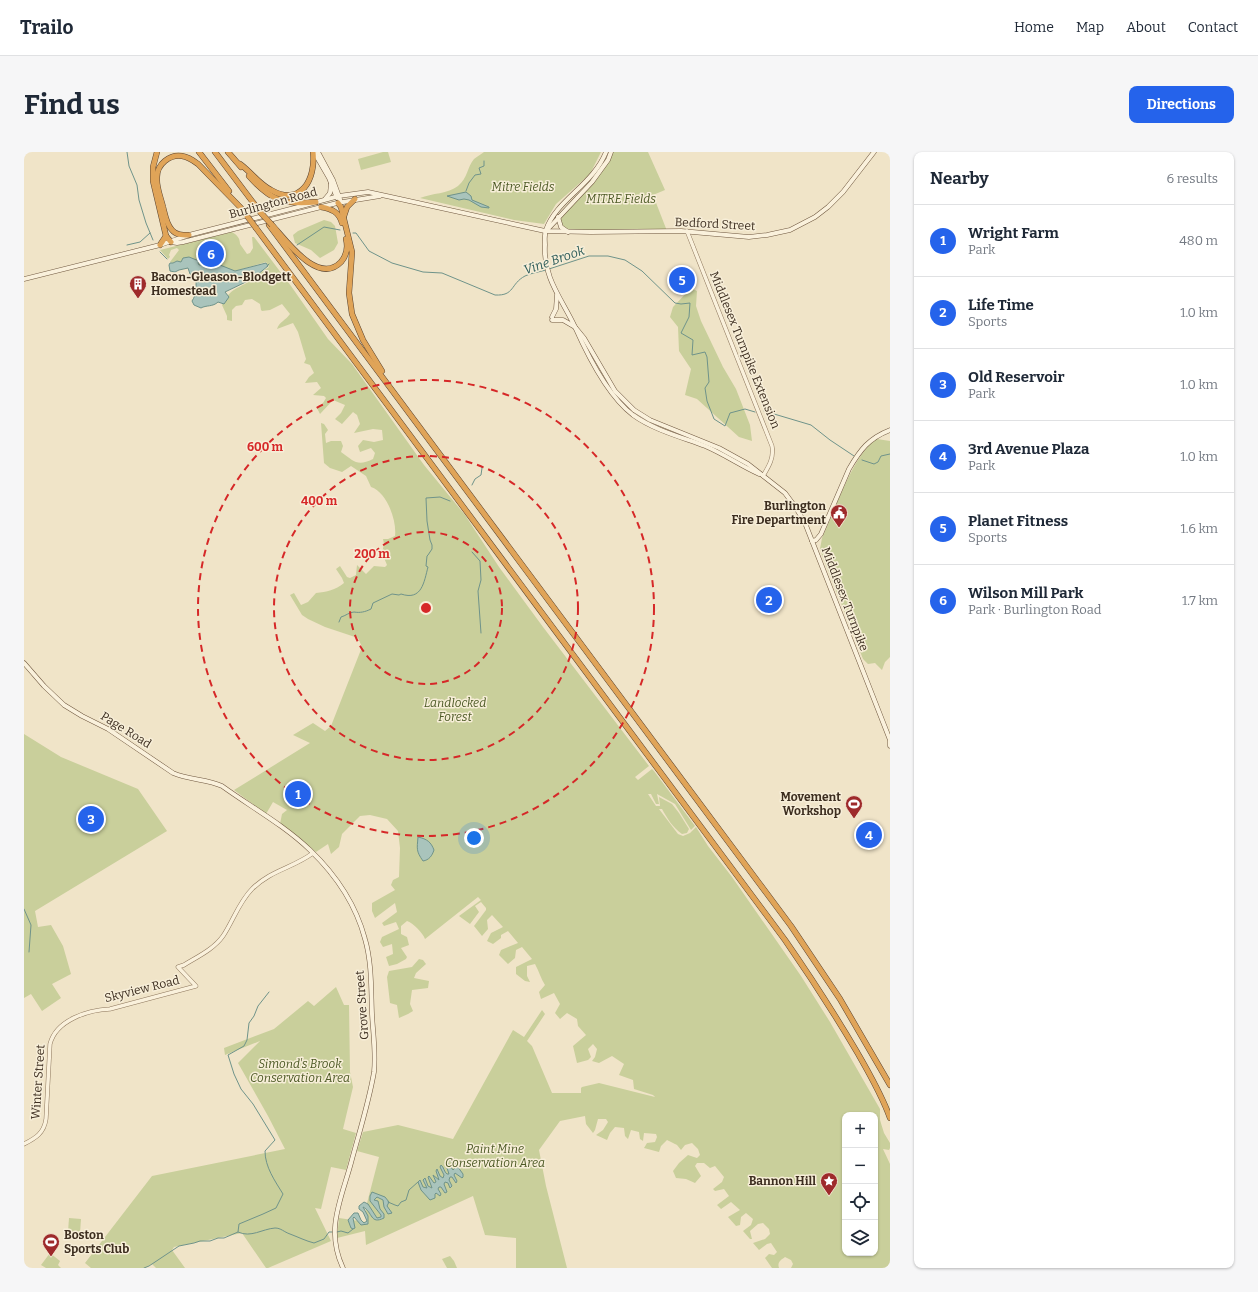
<!DOCTYPE html>
<meta charset="utf-8">
<style>
:root{--surface:#fff;--page:#f6f6f7;--text:#1f2937;--muted:#747a83;--line:#e0e1e3;--accent:#2563eb}
body{margin:0;font-family:Bitter,serif;background:var(--page);color:var(--text)}
.controls{position:absolute;right:12px;bottom:12px;display:grid;overflow:hidden;border-radius:8px;box-shadow:0 1px 3px #0004}
.controls button{width:36px;height:36px;display:grid;place-items:center;padding:0;border:0;border-bottom:1px solid var(--line);background:var(--surface);color:var(--text);font:20px sans-serif}
.you{position:absolute;left:450px;top:686px;width:14px;height:14px;margin:-10px;border:3px solid #fff;border-radius:50%;background:#1a73e8;box-shadow:0 0 0 6px #1a73e833}
.badge{display:grid;place-items:center;width:26px;height:26px;border-radius:50%;background:var(--accent);color:#fff;font-size:13px;font-weight:700}
.pin{position:absolute;translate:-50% -50%;border:2px solid #fff;box-shadow:0 1px 4px #0006}
.list{margin:0;padding:0;list-style:none}
h2{display:flex;justify-content:space-between;align-items:center;height:52px;margin:0;padding:0 16px;font-size:17px}
h2 small{font-size:13px;font-weight:400;color:var(--muted)}
.list li{display:grid;grid-template-columns:26px 1fr auto;gap:12px;align-items:center;box-sizing:border-box;height:72px;padding:0 16px;border-top:1px solid var(--line)}
.list b{display:block;font-size:15px;white-space:nowrap}
.list p{margin:0;font-size:13px;white-space:nowrap;color:var(--muted)}
.list em{font-size:13px;font-style:normal;color:var(--muted)}
.icon{flex:none;width:22px;height:22px;fill:none;stroke:currentColor;stroke-width:2;stroke-linecap:round;stroke-linejoin:round}
.map{position:relative;flex:none;width:866px;height:1116px;overflow:hidden;border-radius:8px}
header{display:flex;align-items:center;gap:24px;box-sizing:border-box;height:56px;padding:0 20px;background:var(--surface);border-bottom:1px solid var(--line)}
header strong{font-size:19px}
nav{display:flex;gap:22px;margin-inline-start:auto;font-size:14px}
.intro{display:flex;align-items:center;justify-content:space-between;box-sizing:border-box;height:96px;padding:0 24px}
h1{margin:0;font-size:28px}
.button{padding:10px 18px;border-radius:8px;background:var(--accent);color:#fff;font-size:14px;font-weight:700}
main{display:flex;gap:24px;padding:0 24px}
aside{flex:1;background:var(--surface);border-radius:8px;box-shadow:0 1px 3px #0004}
.map>svg:first-child{display:block}
.green{fill:#c9cf9b;fill-rule:evenodd}
.water{fill:#a9c4bc;stroke:#6f938a}
.lines{fill:none;stroke-linecap:round;stroke-linejoin:round}
.stream{stroke:#6f938a;stroke-width:1}
.tertiary-casing{stroke:#8d765c;stroke-width:4.5}
.secondary-casing{stroke:#6f573f;stroke-width:5}
.motorway-casing{stroke:#5b4430;stroke-width:6}
.tertiary{stroke:#faf1dc;stroke-width:3.5}
.secondary{stroke:#faf1dc;stroke-width:4}
.motorway{stroke:#e0a458;stroke-width:5}
.motorway-bridge-casing{stroke:#5b4430;stroke-width:6;stroke-linecap:butt}
.motorway-bridge{stroke:#e0a458;stroke-width:5}
.ring{fill:none;stroke:#d62828;stroke-width:2;stroke-dasharray:7 5}
.labels{text-anchor:middle;dominant-baseline:central;stroke-width:3;stroke-linejoin:round;paint-order:stroke}
.park-label{font-size:12px;font-style:italic;fill:#4d5a26;stroke:#f7eed8}
.street-label{font-size:12px;fill:#3d2e20;stroke:#f7eed8}
.poi-label{font-size:12px;font-weight:bold;fill:#3d2e20;stroke:#f7eed8;text-anchor:end}
.water-label{font-size:13px;font-style:italic;fill:#2f5d5a;stroke:#f7eed8}
.centre{fill:#d62828;stroke:#f7eed8;stroke-width:2}
.ring-label{font-size:12px;text-anchor:middle;font-weight:bold;fill:#d62828;stroke:#f7eed8;stroke-width:3;stroke-linejoin:round;paint-order:stroke}
</style>
<header>
<strong>Trailo</strong>
<nav><a>Home</a><a>Map</a><a>About</a><a>Contact</a></nav>
</header>
<div class="intro"><h1>Find us</h1><a class="button">Directions</a></div>
<main>
<div class="map">
<svg width="866" height="1116" viewBox="0 0 866 1116">
<rect width="100%" height="100%" fill="#f0e4c8"/>
<g class="green">
<path d="M359,0H364L367,10L337,18L334,7Z"/>
<path d="M460,0H577L566,22L532,52L520,72L490,68L396,46C408,41 424,42 434,34C444,26 443,15 450,7C453,5 457,2 460,0Z"/>
<path d="M587,0H624L641,38L629,43L643,79L544,80L537,75L534,65L568,30Z"/>
<path d="M300,68L307,70L311,74L314,91L310,98L296,106L287,98L271,91L269,83L274,79Z"/>
<path d="M208,80C213,83 216,86 216,92L223,102L226,101L229,96L228,85H230L267,134L304,187L328,212L400,313L441,363L475,415L519,475L625,614L611,625L614,628L628,617L630,619L671,674L667,678L651,652L633,642L635,652H632L627,642H624L632,654H636L635,645L648,652L655,661L665,677L663,681L658,682C649,676 643,666 638,657H635L654,682L659,684L666,681L672,675L684,694L708,725L777,824L806,870L856,957V968L860,981L866,991V996L865,998L859,997L866,1012V1116H767L769,1112L767,1108L761,1105C757,1108 753,1110 755,1116H748L741,1106L745,1102L750,1103L753,1100L747,1091L743,1092L735,1098L729,1091L741,1087L746,1082L745,1077L739,1071L734,1072L726,1079L728,1087H726L719,1079L727,1073L729,1067L722,1061L717,1065L716,1073L712,1074L704,1065L716,1058L707,1050L697,1057L693,1053L705,1044L700,1037L691,1039L689,1037L698,1030L700,1025L691,1014L686,1016L680,1011H673L671,1014L677,1024L671,1031L662,1027L652,1026L649,1019L655,1011L664,1003L673,1006L676,1003L674,997L668,991L661,993L657,998L653,993L643,988L637,994L635,1000L620,996L623,991L631,990L633,985L632,982L620,981L619,989L616,987L615,980L607,978L604,987L601,984L600,976L591,975L586,981L583,988L572,983L579,978L584,970L582,967H574L571,978L569,981L562,972L561,964L536,969L515,998L522,1034L543,1116H492V1086L461,1083L449,1044L342,1093L341,1079L313,1086L315,1066L342,1070V1055L355,1005L333,999L339,980L374,973L429,987L489,878L500,885L518,858L521,862L503,889L508,894L528,941H557V936L558,935L575,931L631,945L629,943L610,937L609,928L595,923L600,912L588,904L575,911L568,909L571,905L573,897L569,892L564,897L567,905L564,908L553,911L549,894L562,883L554,874L553,867L543,861L536,867L531,861L536,852L530,841L517,847L515,840L521,833C517,827 515,819 511,812L503,814V824L506,830L501,829L492,822V815L508,807L498,795L492,798L491,806L484,812L475,803L477,798L494,791L484,779L477,783V786L469,792L463,789L467,781L479,775L468,763L463,768L464,777L458,784L450,774L462,758V756L457,750L451,754L455,760L446,772L435,764L457,748L454,745L401,787C399,781 389,771 383,769L377,774V782L383,785L385,793L377,796L383,805L382,807L373,812L365,814L362,805L369,802L368,792L359,795L356,790L358,785L375,777L372,770L360,774L358,771L373,760L371,751L351,766L348,759V751L371,738L367,733L369,728L375,725L376,696L374,679L363,667L346,663L336,664L318,682L315,695L307,702L304,692L292,700L256,672L258,662L263,658L249,650L242,662L210,638L286,591L269,583L289,571L301,579L307,574L338,495L334,486L301,475L284,467L278,463L266,443L270,441L277,453L284,450L292,441C303,440 311,438 320,431L318,426L312,417L316,414L323,425L326,426L332,423L333,413L342,422L350,414L361,415L363,413L358,401L360,392L359,387H364L371,384C373,369 363,340 347,335L342,324L327,314L318,320L306,316L300,311L297,271L300,272L304,278L301,282L302,291L307,289H317L319,294L317,300C330,309 333,315 349,307L351,301L347,296L336,300L334,294L339,288L350,290L359,288L358,278L349,277L330,281L336,272L333,263L329,260L318,272L311,267L317,261L321,253L309,248L296,262L293,256L299,251L302,246L300,244L289,243L297,236L293,230L281,231L285,225L290,221L286,213L280,211L282,207L274,180L269,171L253,177C255,170 262,168 266,162L258,152L246,158L238,159L237,158L236,152L228,147L221,148L218,153L212,154L208,158V169L203,168V164L198,153C207,136 211,138 226,129C233,124 238,119 245,115L242,110L211,119L186,111L175,113L174,111L175,110H157L153,109L148,111L146,110L155,98L153,96L147,98L145,103L146,105L144,107L136,98ZM821,963H851V1101H821Z"/>
<path d="M667,136L673,139L672,154L677,169L699,215L712,237L726,273L728,289L715,285L673,247L661,243L667,217L655,199L654,175L646,165L649,155Z"/>
<path d="M853,287L866,289V505L861,510L858,518L851,511L844,512L839,507L798,403L796,397L798,386C810,361 830,300 853,287Z"/>
<path d="M0,582L37,605L114,637L143,679L11,759L14,775L27,773L39,794L47,822L28,832L37,846L18,859L7,842L0,846Z"/>
<path d="M845,675L852,689L846,692L839,678Z"/>
<path d="M395,807L399,808L402,812L392,821L390,826L405,829L404,836L388,838L386,852L389,859L384,862L375,866L373,853L366,851L363,825L365,819L388,815Z"/>
<path d="M312,835L320,853H325L326,920L329,935L319,977L332,981L322,1018L307,1015L297,1057L291,1056L307,1089L244,1116H242L218,1081L150,1095L148,1098L161,1116H132L128,1112L121,1116H67L61,1111L128,1024L261,997L244,964L214,911L236,889L201,903L200,896L250,877L284,849L290,854Z"/>
<path d="M45,1066L57,1067L56,1081L44,1080Z"/>
<path d="M26,1101L36,1109L34,1113L37,1116H22L17,1113Z"/>
<path d="M426,1104L430,1109L433,1116H423L418,1107Z"/>
</g>
<g class="water">
<path d="M442,40L447,44L448,48L465,55V56L457,55L445,48L440,47L435,48L423,44Z"/>
<path d="M165,105L175,109L174,111L175,113L191,111L211,119L242,111L244,114L228,127L201,140L205,145L200,152L194,150C189,155 182,153 177,156L170,153L168,149C173,142 172,134 172,125L166,122L164,116L155,118L151,120L146,119L145,113L146,111H149L153,109L157,110L159,106Z"/>
<path d="M394,685C403,687 407,690 410,698C408,704 405,708 399,709C392,699 393,697 394,685Z"/>
<path d="M428,1007L439,1022V1025L438,1026L431,1021L430,1023L433,1029L432,1031L428,1025H426L425,1028L428,1034L426,1036L424,1031L421,1030L420,1032L423,1040L421,1041L417,1035H415L414,1037L417,1042L416,1044L412,1041L411,1042V1046L406,1048L397,1038L394,1030L396,1028L399,1035L403,1036L399,1028L401,1026L404,1034L408,1036L404,1025L405,1024L410,1031L412,1030L409,1023L415,1028L412,1019L413,1017L416,1024L419,1026L420,1023L416,1015L417,1013C420,1015 420,1020 423,1022H425L421,1010H423L429,1018L431,1016L426,1008Z"/>
<path d="M348,1040L361,1045L365,1050L363,1054L368,1061L364,1062L360,1055L359,1048L353,1045L350,1048L354,1049L356,1057L360,1062V1066C346,1073 349,1060 339,1055L344,1064V1072L337,1073L330,1065L329,1066L331,1076L329,1077L327,1076L324,1068L330,1061H334L337,1068L340,1071L343,1069L339,1060L335,1057V1054L340,1050L344,1052L353,1066L357,1065V1063L346,1049V1044Z"/>
</g>
<g class="lines">
<g class="stream">
<path d="M103,0L105,14L113,33L115,48L122,71L129,88"/>
<path d="M442,39L445,31L451,23L457,22L455,16L460,14V9"/>
<path d="M329,81H332L345,99L368,111L399,120L418,121L471,143C491,144 486,132 501,124C507,121 515,120 522,118"/>
<path d="M103,93L116,90L126,81"/>
<path d="M273,93L300,75L316,78"/>
<path d="M136,100L143,107"/>
<path d="M243,114L245,112"/>
<path d="M525,117L565,104H584L601,108L618,119L651,151L657,152L666,151L665,165L657,181L669,188L668,203L681,200L683,205L685,230L681,236L683,249L690,267L701,274L706,261L721,257L731,260"/>
<path d="M740,259L787,273L806,288L830,304"/>
<path d="M838,308L850,312L854,310L857,304L866,302"/>
<path d="M448,333L451,327L457,323L458,316L457,314"/>
<path d="M448,400L456,409L457,428L454,439L457,481"/>
<path d="M315,470L317,465C321,464 326,460 330,460C336,461 341,460 347,457L349,451L368,442L375,443L377,442C398,449 400,430 404,415L402,414L403,404L404,403L408,397V393L406,388L403,369L402,346L416,345L426,349"/>
<path d="M0,757L7,773L5,800"/>
<path d="M364,1050L371,1053L374,1054L377,1050L382,1048L385,1038L394,1030"/>
<path d="M214,1080L215,1072L239,1062L252,1056L259,1042C251,1029 241,1015 241,999L251,988L229,952L217,937L210,922L204,903L220,894L223,888L225,871L230,864L234,854L245,840"/>
<path d="M313,1080L317,1079L324,1081L329,1077"/>
<path d="M120,1116L125,1114L155,1094L170,1091L176,1089H186L194,1086H200L214,1080C227,1086 238,1077 251,1076C257,1076 260,1080 266,1082C274,1085 282,1089 290,1091L300,1087L305,1080H308"/>
</g>
<g class="tertiary-casing">
<g id="tertiary">
<path d="M663,79L748,294C750,306 745,314 739,324"/>
<path d="M0,992C12,986 20,981 22,967L26,892C32,868 64,858 86,857L172,834L154,815L160,813C173,805 190,797 199,784C209,769 215,750 228,737C247,718 269,716 289,701"/>
</g>
</g>
<g class="secondary-casing">
<g id="secondary">
<path d="M290,0L305,26L313,46"/>
<path d="M294,0L309,28L317,50"/>
<path d="M582,0C569,33 532,48 522,78C520,83 521,89 521,93C519,126 538,147 551,175C563,202 585,245 609,263C630,278 657,285 681,294C700,302 717,314 735,322"/>
<path d="M301,47L306,41L307,32"/>
<path d="M534,65L537,75L544,80"/>
<path d="M523,78L568,30L584,8L587,0"/>
<path d="M147,90L153,91L159,90L313,51L356,44"/>
<path d="M0,127L136,93L165,83L278,54L315,44L344,40L367,45L521,79L567,80L657,79L725,85L743,83L766,78L791,65L804,55L819,40L850,0"/>
<path d="M528,165L532,157L533,143"/>
<path d="M528,168H539L551,175L560,186L591,239L610,258L626,268L695,296L724,312L761,341L772,356L781,371L866,588V594"/>
<path d="M788,389L792,388L797,382L825,317C836,298 845,286 866,278"/>
<path d="M0,511L20,534L40,553L58,564L84,577L149,621C165,628 183,627 198,634C227,655 260,673 286,698C311,722 332,753 341,787C348,811 347,838 348,862C349,881 352,900 350,920C345,950 335,981 327,1011C317,1048 301,1078 319,1116"/>
</g>
</g>
<g class="motorway-casing">
<g id="motorway">
<path d="M133,0L129,15V29L142,84L147,90"/>
<path d="M175,0L205,39"/>
<path d="M191,0L237,61"/>
<path d="M204,0L217,15"/>
<path d="M216,12C227,20 235,32 247,38C277,55 292,27 289,0"/>
<path d="M225,24C247,49 260,53 292,50"/>
<path d="M314,51L317,55L328,100L325,141L328,162L339,188L358,219"/>
<path d="M297,55C308,57 315,60 318,71"/>
<path d="M320,64L323,55L331,47"/>
<path d="M245,73L767,774L816,847L866,933"/>
<path d="M248,73C262,88 294,134 317,110C323,103 324,95 322,87"/>
<path d="M232,76L761,788C786,824 810,861 833,900C845,921 858,943 866,966"/>
<path d="M165,83C158,83 152,83 148,78C142,72 141,62 139,55C137,46 132,35 133,25C133,12 146,2 158,4C165,5 170,9 174,12L219,58"/>
<path d="M136,93L142,84"/>
</g>
</g>
<use href="#tertiary" class="tertiary"/>
<use href="#secondary" class="secondary"/>
<use href="#motorway" class="motorway"/>
<g class="motorway-bridge-casing">
<g id="motorway-bridge">
<path d="M237,61L248,73"/>
<path d="M223,64L232,76"/>
</g>
</g>
<use href="#motorway-bridge" class="motorway-bridge"/>
</g>
<g class="ring">
<circle cx="402" cy="456" r="76"/>
<circle cx="402" cy="456" r="152"/>
<circle cx="402" cy="456" r="228"/>
</g>
<defs>
<g id="building-pin" transform="scale(0.9)"><path d="M0 17L-7.5 6A9.5 9.5 0 1 1 7.5 6Z" fill="#9e2a2b" stroke="#f7eed8"/><path d="M-4-6H4V6H1V3H-1V6H-4ZM-2.5-4.3h1.7v1.8h-1.7ZM.8-4.3h1.7v1.8H.8ZM-2.5-1h1.7V.8h-1.7ZM.8-1h1.7V.8H.8Z" fill="#fff"/></g>
<g id="civic-pin" transform="scale(0.9)"><path d="M0 17L-7.5 6A9.5 9.5 0 1 1 7.5 6Z" fill="#9e2a2b" stroke="#f7eed8"/><path d="M-.6-6.5H3V-4.5H.6V-3L4-1V1h2V6H-6V1h2V-1L-.6-3ZM-1.2 2.5V6h2.4V2.5Z" fill="#fff"/></g>
<g id="stadium-pin" transform="scale(0.9)"><path d="M0 17L-7.5 6A9.5 9.5 0 1 1 7.5 6Z" fill="#9e2a2b" stroke="#f7eed8"/><path d="M0-5a6.5 5 0 1 0 0 10a6.5 5 0 1 0 0-10ZM-3.5-1.8h7v3.6h-7Z" fill="#fff"/></g>
<g id="sight-pin" transform="scale(0.9)"><path d="M0 17L-7.5 6A9.5 9.5 0 1 1 7.5 6Z" fill="#9e2a2b" stroke="#f7eed8"/><path d="M0-6L1.8-2.2L6-1.7L2.9 1.2L3.7 5.4L0 3.3L-3.7 5.4L-2.9 1.2L-6-1.7L-1.8-2.2Z" fill="#fff"/></g>
</defs>
<g fill-rule="evenodd">
<use href="#building-pin" x="114" y="132"/>
<use href="#civic-pin" x="815" y="361"/>
<use href="#stadium-pin" x="830" y="652"/>
<use href="#sight-pin" x="805" y="1029"/>
<use href="#stadium-pin" x="27" y="1090"/>
</g>
<g class="labels">
<g class="park-label">
<text x="499" y="35">Mitre Fields</text>
<text x="597" y="47">MITRE Fields</text>
<text x="431" y="551">Landlocked<tspan x="431" dy="14">Forest</tspan></text>
<text x="276" y="912">Simond's Brook<tspan x="276" dy="14">Conservation Area</tspan></text>
<text x="471" y="997">Paint Mine<tspan x="471" dy="14">Conservation Area</tspan></text>
</g>
<g class="street-label">
<text transform="translate(249 51) rotate(-15)">Burlington Road</text>
<text transform="translate(691 72) rotate(3)">Bedford Street</text>
<text transform="translate(721 198) rotate(68)">Middlesex Turnpike Extension</text>
<text transform="translate(821 447) rotate(69)">Middlesex Turnpike</text>
<text transform="translate(102 578) rotate(32)">Page Road</text>
<text transform="translate(118 837) rotate(-14)">Skyview Road</text>
<text transform="translate(338 853) rotate(-94)">Grove Street</text>
<text transform="translate(14 930) rotate(-86)">Winter Street</text>
</g>
<g class="poi-label">
<text x="127" y="125" text-anchor="start">Bacon-Gleason-Blodgett<tspan x="127" dy="14">Homestead</tspan></text>
<text x="802" y="354">Burlington<tspan x="802" dy="14">Fire Department</tspan></text>
<text x="817" y="645">Movement<tspan x="817" dy="14">Workshop</tspan></text>
<text x="792" y="1029">Bannon Hill</text>
<text x="40" y="1083" text-anchor="start">Boston<tspan x="40" dy="14">Sports Club</tspan></text>
</g>
<g class="water-label">
<text transform="translate(530 108) rotate(-19)">Vine Brook</text>
</g>
</g>
<circle cx="402" cy="456" r="6" class="centre"/>
<g class="ring-label">
<text x="241" y="299">600 m</text>
<text x="295" y="353">400 m</text>
<text x="348" y="406">200 m</text>
</g>
</svg>
<div class="controls">
<button>+</button>
<button>−</button>
<button><svg class="icon" aria-label="locate" viewBox="0 0 24 24"><circle cx="12" cy="12" r="6"/><path d="M12 2v4M12 18v4M2 12h4M18 12h4"/></svg></button>
<button><svg class="icon" aria-label="layers" viewBox="0 0 24 24"><path d="M12 4l9 5-9 5-9-5zM3 14l9 5 9-5"/></svg></button>
</div>
<div class="you"></div>
<div class="pin badge" style="left:274px;top:642px">1</div>
<div class="pin badge" style="left:745px;top:448px">2</div>
<div class="pin badge" style="left:67px;top:667px">3</div>
<div class="pin badge" style="left:845px;top:683px">4</div>
<div class="pin badge" style="left:658px;top:128px">5</div>
<div class="pin badge" style="left:187px;top:102px">6</div>
</div>
<aside>
<h2>Nearby<small>6 results</small></h2>
<ul class="list">
<li><span class="badge">1</span><div><b>Wright Farm</b><p>Park</p></div><em>480 m</em></li>
<li><span class="badge">2</span><div><b>Life Time</b><p>Sports</p></div><em>1.0 km</em></li>
<li><span class="badge">3</span><div><b>Old Reservoir</b><p>Park</p></div><em>1.0 km</em></li>
<li><span class="badge">4</span><div><b>3rd Avenue Plaza</b><p>Park</p></div><em>1.0 km</em></li>
<li><span class="badge">5</span><div><b>Planet Fitness</b><p>Sports</p></div><em>1.6 km</em></li>
<li><span class="badge">6</span><div><b>Wilson Mill Park</b><p>Park · Burlington Road</p></div><em>1.7 km</em></li>
</ul>
</aside>
</main>
